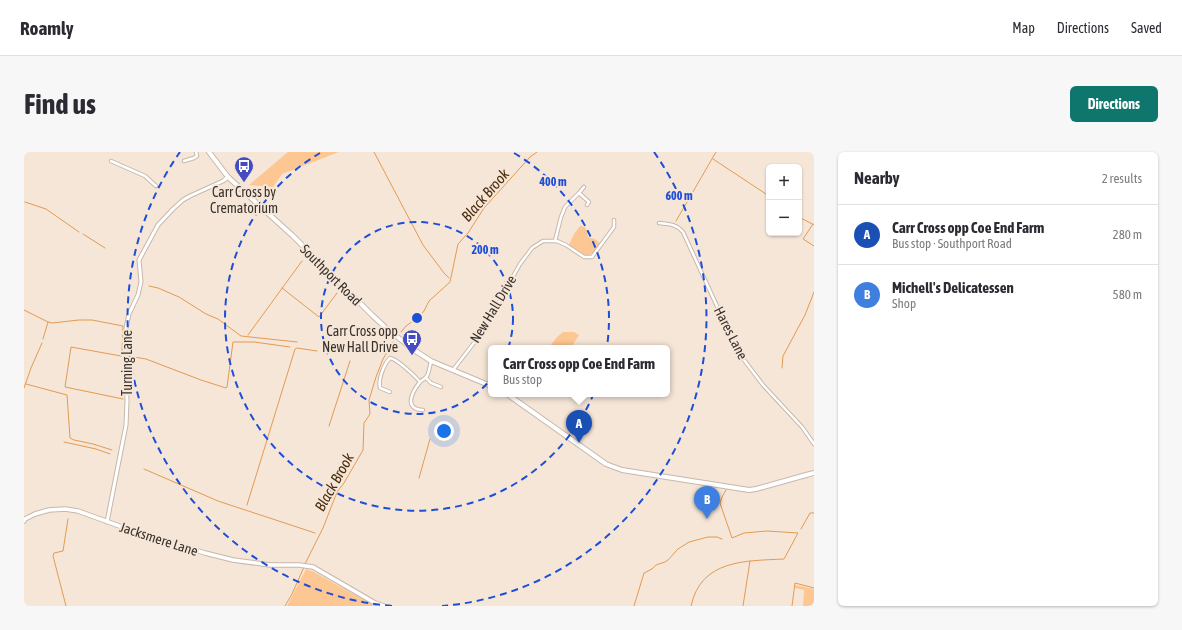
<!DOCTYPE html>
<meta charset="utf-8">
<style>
:root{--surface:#fff;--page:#f7f7f7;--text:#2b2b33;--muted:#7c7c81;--line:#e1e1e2;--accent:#0f766e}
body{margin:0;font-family:"Asap Condensed",sans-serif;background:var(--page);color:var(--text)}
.controls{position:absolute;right:12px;top:12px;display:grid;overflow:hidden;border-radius:6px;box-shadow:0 1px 3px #0004}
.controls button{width:36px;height:36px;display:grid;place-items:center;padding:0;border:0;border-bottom:1px solid var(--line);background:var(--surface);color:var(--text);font:20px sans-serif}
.you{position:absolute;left:420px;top:279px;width:14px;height:14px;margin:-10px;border:3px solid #fff;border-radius:50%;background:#1a73e8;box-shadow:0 0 0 6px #1a73e833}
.badge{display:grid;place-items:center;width:26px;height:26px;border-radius:50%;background:var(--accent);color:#fff;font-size:13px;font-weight:700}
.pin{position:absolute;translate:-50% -33px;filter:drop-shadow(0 1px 2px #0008)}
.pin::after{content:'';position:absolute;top:21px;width:14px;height:12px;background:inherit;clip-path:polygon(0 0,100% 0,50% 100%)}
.popup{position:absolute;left:464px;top:193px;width:182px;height:52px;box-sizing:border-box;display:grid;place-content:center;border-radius:6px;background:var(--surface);filter:drop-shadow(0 1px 3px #0005);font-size:13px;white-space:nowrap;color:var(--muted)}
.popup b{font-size:15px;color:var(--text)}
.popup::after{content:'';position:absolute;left:50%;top:100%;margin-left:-8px;border:8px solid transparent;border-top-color:var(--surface)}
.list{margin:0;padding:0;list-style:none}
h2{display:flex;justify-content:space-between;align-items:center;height:52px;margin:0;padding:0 16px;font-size:17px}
h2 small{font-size:13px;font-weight:400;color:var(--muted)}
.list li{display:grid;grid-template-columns:26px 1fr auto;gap:12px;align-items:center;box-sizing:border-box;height:60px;padding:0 16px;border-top:1px solid var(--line)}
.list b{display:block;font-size:15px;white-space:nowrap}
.list p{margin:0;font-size:13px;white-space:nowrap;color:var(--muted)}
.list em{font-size:13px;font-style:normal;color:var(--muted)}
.map{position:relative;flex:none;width:790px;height:454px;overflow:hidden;border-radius:6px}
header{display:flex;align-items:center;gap:24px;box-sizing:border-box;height:56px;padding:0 20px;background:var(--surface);border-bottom:1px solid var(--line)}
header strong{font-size:19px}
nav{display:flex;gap:22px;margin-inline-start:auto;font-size:14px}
.intro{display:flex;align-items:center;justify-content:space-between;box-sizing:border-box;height:96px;padding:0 24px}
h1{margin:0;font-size:28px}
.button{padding:10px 18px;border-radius:6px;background:var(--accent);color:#fff;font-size:14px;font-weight:700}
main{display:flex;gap:24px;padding:0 24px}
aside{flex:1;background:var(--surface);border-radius:6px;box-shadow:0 1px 3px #0004}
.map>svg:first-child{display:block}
.green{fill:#fdc793}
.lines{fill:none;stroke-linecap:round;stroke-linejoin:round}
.stream{stroke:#e39a51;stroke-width:1}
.minor-casing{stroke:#c7b8ab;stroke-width:4.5}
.tertiary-casing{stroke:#c7b8ab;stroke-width:5}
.secondary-casing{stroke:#c7b8ab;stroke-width:5.5}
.trunk-casing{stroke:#c7b8ab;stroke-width:6}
.minor{stroke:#fff;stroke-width:2.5}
.tertiary{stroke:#fff;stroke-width:3}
.secondary{stroke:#fff;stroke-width:3.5}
.trunk{stroke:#fff;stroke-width:4}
.ring{fill:none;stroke:#1d4ed8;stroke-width:2;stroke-dasharray:7 5}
.labels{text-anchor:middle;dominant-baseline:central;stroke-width:4;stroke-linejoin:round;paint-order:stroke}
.poi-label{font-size:14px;fill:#38322d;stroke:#f6e6d8}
.street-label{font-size:14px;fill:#38322d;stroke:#f6e6d8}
.water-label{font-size:15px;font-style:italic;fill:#492c0c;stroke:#f6e6d8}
.centre{fill:#1d4ed8;stroke:#f6e6d8;stroke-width:2}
.ring-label{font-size:12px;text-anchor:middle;font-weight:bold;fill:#1d4ed8;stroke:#f6e6d8;stroke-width:4;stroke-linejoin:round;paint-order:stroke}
</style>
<header>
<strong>Roamly</strong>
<nav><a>Map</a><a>Directions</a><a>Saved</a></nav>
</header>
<div class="intro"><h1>Find us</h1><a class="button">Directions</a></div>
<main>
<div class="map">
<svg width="790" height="454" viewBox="0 0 790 454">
<rect width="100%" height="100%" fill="#f6e6d8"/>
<g class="green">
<path d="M264,0H315L258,22L249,35L225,33Z"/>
<path d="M556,74C563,74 563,79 564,85L571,87L577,92C563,109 562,104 545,93L550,82Z"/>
<path d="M539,180H550L555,183L547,196H531L527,193L533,185Z"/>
<path d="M282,417L288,419L349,453V454H263Z"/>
<path d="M771,433L790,437V454H779L780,438L771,436Z"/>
</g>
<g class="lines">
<g class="stream">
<path d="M350,0L399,93L420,121L425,126"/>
<path d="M689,7L745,44"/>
<path d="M1,50L22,57L55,80"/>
<path d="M775,65L790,73"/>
<path d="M652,69L692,0"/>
<path d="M789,72L779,87L790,94"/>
<path d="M59,82L81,96"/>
<path d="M125,134L134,136L155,145L182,162L194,167L217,184L273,190"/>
<path d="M258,136L295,165L313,141"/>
<path d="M0,158L24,170L28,171L55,168H68L99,174L98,200"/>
<path d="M377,180L382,174L396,164L400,159L405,149L426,130L434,92L444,81L460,56L506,5L513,0"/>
<path d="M224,183L278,109"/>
<path d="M19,187L24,170"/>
<path d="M97,204L47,195L41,235L99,247"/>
<path d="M104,204L122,207L177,228L202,236L203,235L209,190H230L266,195"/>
<path d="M758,216L759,204L781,163L790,140"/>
<path d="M2,232L43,243L46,286L50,288L69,292L88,298"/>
<path d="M0,236L7,216L18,191"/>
<path d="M305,274L326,209"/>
<path d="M40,290L72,297L86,302"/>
<path d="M120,317L194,349L291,381"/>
<path d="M395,326L406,287"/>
<path d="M223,353L271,197L273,196L293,199"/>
<path d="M777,377L786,361H790"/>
<path d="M281,412L299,376L313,340L320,331L339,298L340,271L346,262L345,248L352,225L359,207L369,190"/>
<path d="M42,454L29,404L30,401L39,399L44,367"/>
<path d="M261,454L268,442L280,415"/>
<path d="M610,454L620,421L628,417L632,413L641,410L644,408L654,397L665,390L684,385H693L698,387"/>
<path d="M667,454C677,407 722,409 760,407L774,381L743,379L720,381L708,386L696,351L698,345L702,338"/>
<path d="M719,454L726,409"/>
<path d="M768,454L771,431L790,436"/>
</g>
<g class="minor-casing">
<g id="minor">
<path d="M87,9L121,24L132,34"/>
<path d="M160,9L170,6L173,4L172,0"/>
<path d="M555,41L560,35"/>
<path d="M635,71C645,72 652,72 659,80L714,200L739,233L778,275L790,292"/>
<path d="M532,89H531L537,65L541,55L555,41L565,50L563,53"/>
<path d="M429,218L456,183L496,112L508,96L519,89H533L542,93L560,105H568L590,75V68"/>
<path d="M402,226L407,231L417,235"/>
<path d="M366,240L356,236C354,227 360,212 366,206C373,207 391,224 396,230"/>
<path d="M399,258C379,257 388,240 396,230C398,228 401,227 403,224C405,220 406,214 407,209"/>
</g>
</g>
<g class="tertiary-casing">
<path id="tertiary" d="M83,370L102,273L103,249L101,198L102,176L105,162L114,143L117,130L115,108L134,73L149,57L159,48L166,44L199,29L204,25"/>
</g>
<g class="secondary-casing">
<path id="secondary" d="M0,369L1,367L11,362L25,358L41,357L54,359L101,376L181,401L209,408L246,413H275L289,415L351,451L360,454"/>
</g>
<g class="trunk-casing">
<g id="trunk">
<path d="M185,0L204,25L269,84L348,163L362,176L390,198L407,209L467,234"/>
<path d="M483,242L582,312L598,318L725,338L732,337L782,323L790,321"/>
</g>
</g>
<use href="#minor" class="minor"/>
<use href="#tertiary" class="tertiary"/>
<use href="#secondary" class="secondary"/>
<use href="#trunk" class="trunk"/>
</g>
<g class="ring">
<circle cx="393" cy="166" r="96"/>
<path d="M490 1A192 192 0 1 1 296 1"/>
<path d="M368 454A289 289 0 0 1 156 0M630 0A289 289 0 0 1 418 454"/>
</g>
<defs>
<g id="bus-pin" transform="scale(1)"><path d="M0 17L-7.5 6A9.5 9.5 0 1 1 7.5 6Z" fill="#434cc0" stroke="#f6e6d8"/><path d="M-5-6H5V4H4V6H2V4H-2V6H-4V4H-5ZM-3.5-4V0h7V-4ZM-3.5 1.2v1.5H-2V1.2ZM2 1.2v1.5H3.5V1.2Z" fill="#fff"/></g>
</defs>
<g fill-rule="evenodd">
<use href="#bus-pin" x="220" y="14"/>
<use href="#bus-pin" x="388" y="187"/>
</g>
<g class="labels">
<g class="poi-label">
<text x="220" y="40">Carr Cross by<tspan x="220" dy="16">Crematorium</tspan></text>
<text x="374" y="179" text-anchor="end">Carr Cross opp<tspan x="374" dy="16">New Hall Drive</tspan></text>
</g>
<g class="street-label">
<text transform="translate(307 123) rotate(45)">Southport Road</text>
<text transform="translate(469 157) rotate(-59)">New Hall Drive</text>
<text transform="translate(707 181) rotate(63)">Hares Lane</text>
<text transform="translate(103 211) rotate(-90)">Turning Lane</text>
<text transform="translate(135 387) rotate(18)">Jacksmere Lane</text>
</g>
<g class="water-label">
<text transform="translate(461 43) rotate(-49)">Black Brook</text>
<text transform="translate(310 330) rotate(-61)">Black Brook</text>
</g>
</g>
<circle cx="393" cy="166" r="6" class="centre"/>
<g class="ring-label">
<text x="529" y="34">400 m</text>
<text x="655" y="48">600 m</text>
<text x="461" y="102">200 m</text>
</g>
</svg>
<div class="controls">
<button>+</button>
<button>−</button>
</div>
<div class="you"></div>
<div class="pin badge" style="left:555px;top:291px;background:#1a4fb4">A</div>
<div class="popup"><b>Carr Cross opp Coe End Farm</b>Bus stop</div>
<div class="pin badge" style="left:683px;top:367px;background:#3f7fe0">B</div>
</div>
<aside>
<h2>Nearby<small>2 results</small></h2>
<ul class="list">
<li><span class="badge" style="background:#1a4fb4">A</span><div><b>Carr Cross opp Coe End Farm</b><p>Bus stop · Southport Road</p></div><em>280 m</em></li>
<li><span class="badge" style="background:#3f7fe0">B</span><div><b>Michell's Delicatessen</b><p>Shop</p></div><em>580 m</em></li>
</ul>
</aside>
</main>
